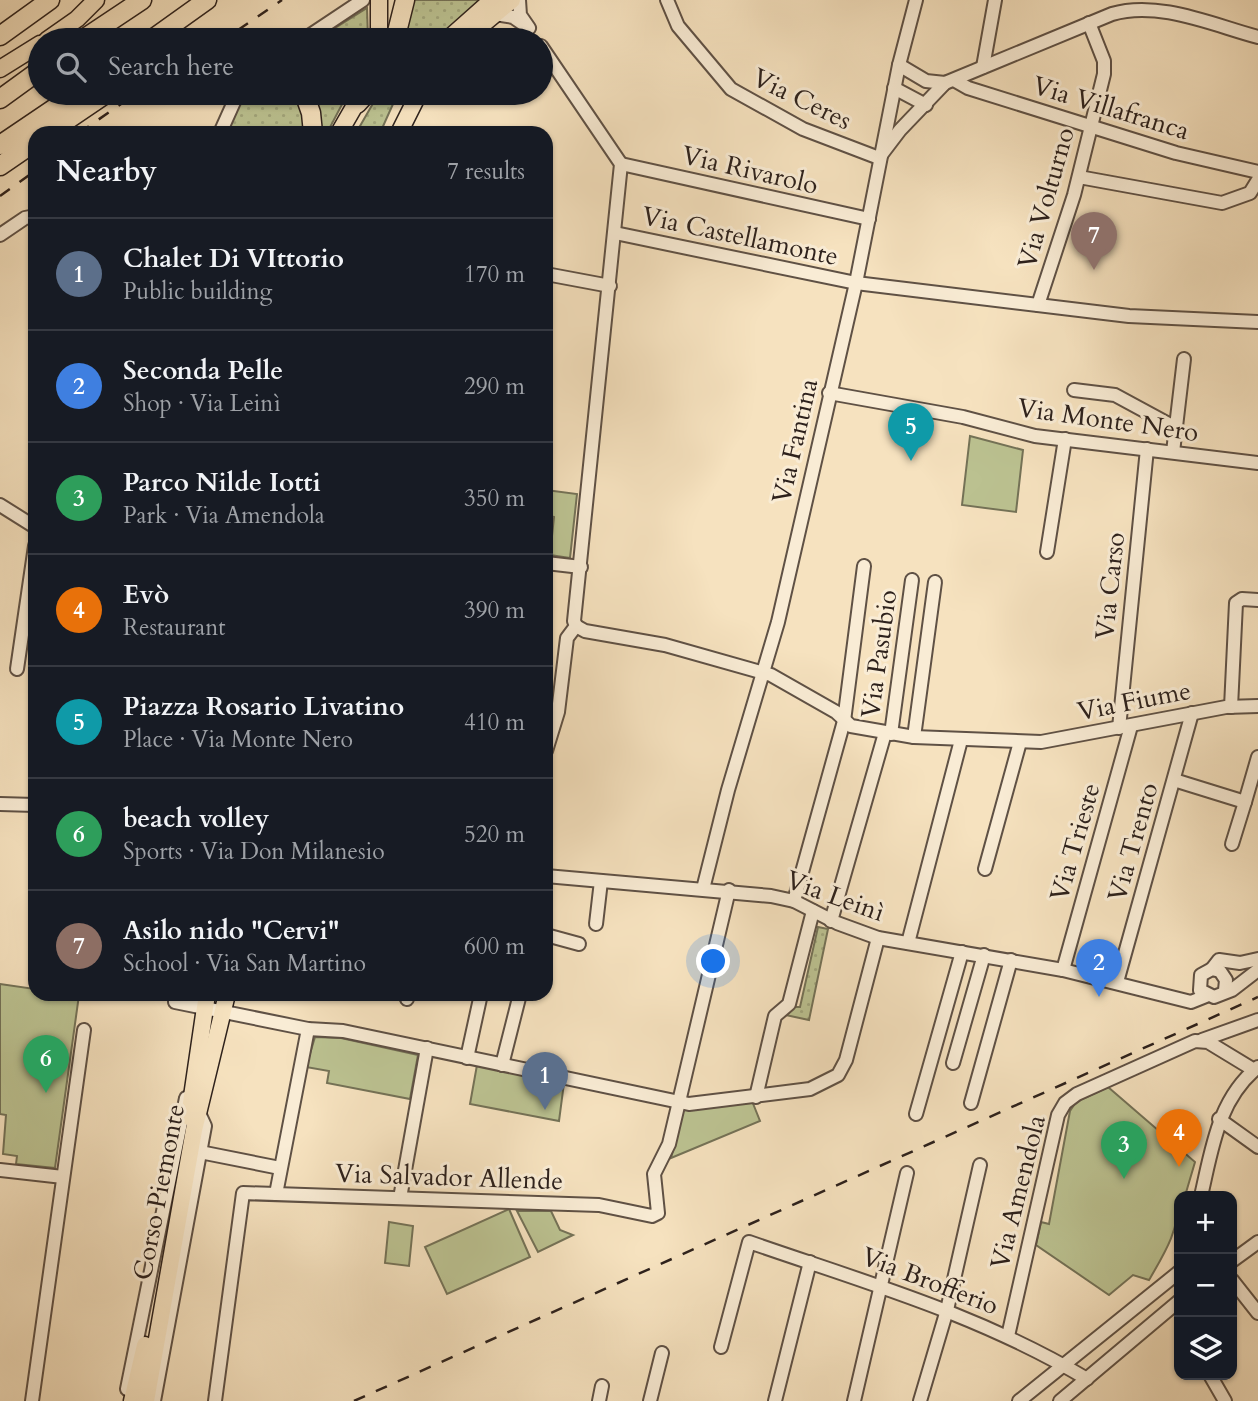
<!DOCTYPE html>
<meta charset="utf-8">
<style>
:root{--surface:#171b24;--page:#20242c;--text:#f1f3f6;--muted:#9ea1a6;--line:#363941;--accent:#c59692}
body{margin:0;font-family:Cardo,serif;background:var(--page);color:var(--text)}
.controls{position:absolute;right:21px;bottom:21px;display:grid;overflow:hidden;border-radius:14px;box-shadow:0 2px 5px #0004}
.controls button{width:63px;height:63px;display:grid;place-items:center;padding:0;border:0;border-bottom:2px solid var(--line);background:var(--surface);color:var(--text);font:35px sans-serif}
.you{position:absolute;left:714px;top:962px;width:24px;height:24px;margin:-18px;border:5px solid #fff;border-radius:50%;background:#1a73e8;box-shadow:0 0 0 10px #1a73e833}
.badge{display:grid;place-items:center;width:46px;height:46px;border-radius:50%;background:var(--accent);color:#fff;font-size:23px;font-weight:700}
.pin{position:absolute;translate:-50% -58px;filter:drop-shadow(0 2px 4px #0008)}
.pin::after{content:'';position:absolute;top:37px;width:24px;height:21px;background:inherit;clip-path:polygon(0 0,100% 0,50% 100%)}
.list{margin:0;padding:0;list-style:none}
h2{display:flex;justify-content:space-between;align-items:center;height:91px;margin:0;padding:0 28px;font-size:30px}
h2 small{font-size:23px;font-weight:400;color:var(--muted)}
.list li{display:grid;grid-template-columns:46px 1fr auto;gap:21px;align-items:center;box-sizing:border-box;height:112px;padding:0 28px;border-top:2px solid var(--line)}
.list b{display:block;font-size:26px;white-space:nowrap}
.list p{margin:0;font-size:23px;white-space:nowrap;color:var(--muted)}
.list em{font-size:23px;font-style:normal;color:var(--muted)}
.icon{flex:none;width:38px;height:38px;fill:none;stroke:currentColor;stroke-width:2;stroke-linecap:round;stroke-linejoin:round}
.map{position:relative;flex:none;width:1258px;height:1401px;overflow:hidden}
.search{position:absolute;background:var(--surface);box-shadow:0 2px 5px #0004;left:28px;top:28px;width:525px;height:77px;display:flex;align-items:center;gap:18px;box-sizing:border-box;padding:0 24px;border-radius:38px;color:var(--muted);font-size:26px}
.panel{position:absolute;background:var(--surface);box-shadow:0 2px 5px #0004;left:28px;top:126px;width:525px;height:875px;border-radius:21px}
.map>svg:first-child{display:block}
.grass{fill:url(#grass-dots);stroke:#747257;stroke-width:2}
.green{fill:#bcc392;stroke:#747257;stroke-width:2}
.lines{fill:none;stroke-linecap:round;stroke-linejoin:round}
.minor-casing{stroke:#5f5145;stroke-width:16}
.major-casing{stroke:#2d211c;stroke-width:19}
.highway-casing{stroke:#2d211c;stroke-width:21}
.minor{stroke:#f9ecd5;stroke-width:12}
.major{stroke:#f6e2bf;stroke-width:16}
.highway{stroke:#f6e2bf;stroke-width:18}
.rail{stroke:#2d211c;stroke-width:2.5;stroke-dasharray:12 12;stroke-linecap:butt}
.highway-bridge-casing{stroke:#2d211c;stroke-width:21;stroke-linecap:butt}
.highway-bridge{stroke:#f6e2bf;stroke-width:18}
.labels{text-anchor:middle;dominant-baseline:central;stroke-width:6;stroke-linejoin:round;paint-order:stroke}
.street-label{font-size:26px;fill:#2d211c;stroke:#f9ecd5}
</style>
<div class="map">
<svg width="1258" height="1401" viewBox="0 0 1258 1401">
<defs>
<pattern id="grass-dots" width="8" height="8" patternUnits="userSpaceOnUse" patternTransform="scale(1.75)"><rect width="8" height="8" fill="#bcc392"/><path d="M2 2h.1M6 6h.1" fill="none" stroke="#a2a77d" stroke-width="1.8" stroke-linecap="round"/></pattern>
</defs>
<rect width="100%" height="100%" fill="#f6e2bf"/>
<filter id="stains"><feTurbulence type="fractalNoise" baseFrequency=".00286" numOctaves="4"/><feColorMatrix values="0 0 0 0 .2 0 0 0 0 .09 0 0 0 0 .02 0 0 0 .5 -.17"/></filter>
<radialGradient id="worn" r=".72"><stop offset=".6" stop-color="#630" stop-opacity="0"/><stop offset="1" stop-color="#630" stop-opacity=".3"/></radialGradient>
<g class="grass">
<path d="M412,0H479L444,40H402Z"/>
<path d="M367,8L368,40H316Z"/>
<path d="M243,93H294L304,119V133H226Z"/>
<path d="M312,93H348L327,133H317Z"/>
<path d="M379,93H398L380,133H356Z"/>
<path d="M818,927L828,929L809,1020L781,1014L792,1007H800Z"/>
</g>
<g class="green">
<path d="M970,436L1023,450L1016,512L962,505Z"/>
<path d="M546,490L577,494L570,558L550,555L554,517L546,515Z"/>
<path d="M0,984L35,989V994L79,995L55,1168L16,1164L17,1156L3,1154L6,1115L0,1114Z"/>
<path d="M315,1037L341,1038L418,1055L410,1099L327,1083L329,1071L306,1067Z"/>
<path d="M477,1065L564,1083L559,1121L470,1104Z"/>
<path d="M1108,1087L1195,1162L1185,1196H1179C1179,1230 1166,1251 1149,1280L1133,1275L1109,1295L1036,1245L1041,1222L1049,1224L1070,1111L1076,1102Z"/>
<path d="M752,1101L760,1121L671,1158L683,1110Z"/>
<path d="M509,1209L530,1257L447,1294L425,1247Z"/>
<path d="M517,1211H551L560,1230L573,1235L538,1252Z"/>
<path d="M389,1222L413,1226L409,1266L385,1263Z"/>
</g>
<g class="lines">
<g class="minor-casing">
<g id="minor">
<path d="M667,0L678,26L731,89L803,129L879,158"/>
<path d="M495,14L513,17L529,28L520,15L519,0"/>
<path d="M303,40L363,0"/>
<path d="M541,46L621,164L574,621L576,626L567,638L558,712L546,751"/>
<path d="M899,65L926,81L945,83L1112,14C1158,0 1213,25 1258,37"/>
<path d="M983,67L995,0"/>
<path d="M954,80L968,88L1176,153L1258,172"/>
<path d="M894,88L926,105"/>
<path d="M220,133L238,93"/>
<path d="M881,155L900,130L945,83"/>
<path d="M621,164L869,219"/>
<path d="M1079,177L1222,203L1250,193L1258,180"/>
<path d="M615,233L856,283L1129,316L1258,322"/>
<path d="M0,235L25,218L35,216"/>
<path d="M546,274L610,286"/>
<path d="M1038,305L1074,195L1104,74V61L1089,23"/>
<path d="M1074,390L1115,395L1176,428"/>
<path d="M829,393L963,417L1035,436L1258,463"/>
<path d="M1173,452L1184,359"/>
<path d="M0,505L35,527"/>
<path d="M1047,552L1065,439"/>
<path d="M546,563L581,567"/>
<path d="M576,626L585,631L665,645L771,675L836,712L851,726L914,737L1041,742L1226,707L1258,706"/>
<path d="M17,669L35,546"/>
<path d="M1231,707L1236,603L1242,599L1258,600"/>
<path d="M1119,728L1147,449"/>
<path d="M891,734L912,580"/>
<path d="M914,737L935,582"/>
<path d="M1174,780L1245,802L1232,844"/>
<path d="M1245,802L1258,757"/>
<path d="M0,804L35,805"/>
<path d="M985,869L1020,742"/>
<path d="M546,876L771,896L794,901L837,923L878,938L1063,970L1191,1002L1206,996"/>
<path d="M703,889L728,790L778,622L856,283L899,65L916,0"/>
<path d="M794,901L844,721L864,566"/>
<path d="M831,921L885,733"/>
<path d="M596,924L601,881"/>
<path d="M546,935L579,944"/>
<path d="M908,943L961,740"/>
<path d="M1212,969L1219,960L1240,963L1258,959"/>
<path d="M1063,970L1131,726"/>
<path d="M1117,982L1192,713"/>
<path d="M1225,990L1226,980L1220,971L1212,969L1201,975L1200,990L1214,997L1232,990L1258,970"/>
<path d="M407,999L408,994"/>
<path d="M175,1002L308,1029L343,1031L689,1104L810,1089L838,1075L846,1060L878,938"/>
<path d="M1202,1040L1258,1020"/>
<path d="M467,1058L481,994"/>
<path d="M953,1063L984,955"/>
<path d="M502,1065L520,994"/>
<path d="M756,1097L775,1016L789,1004L813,911"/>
<path d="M971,1103L1011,960"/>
<path d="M916,1114L962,952"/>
<path d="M1219,1119L1258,1147"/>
<path d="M200,1152L280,1168"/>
<path d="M0,1170L63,1177"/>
<path d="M276,1194L308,1029"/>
<path d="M1201,1196C1212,1149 1218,1099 1258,1067"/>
<path d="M400,1198L427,1048"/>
<path d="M1232,1261L1258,1242"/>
<path d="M1232,1280L1258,1313"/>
<path d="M1008,1336L1058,1115L1065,1103L1077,1094L1195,1041L1208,1042L1254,1070"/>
<path d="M721,1347L749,1242C867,1283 978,1314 1087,1379"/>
<path d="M1210,1375L1225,1401"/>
<path d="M127,1389L186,1098"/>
<path d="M32,1401L84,1030"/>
<path d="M154,1401L205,1126L199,1113"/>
<path d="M215,1401L243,1193L599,1205L652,1216L658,1213L654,1174L669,1144L729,890"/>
<path d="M599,1401L602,1386"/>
<path d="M650,1401L662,1353"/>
<path d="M775,1401L810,1262"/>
<path d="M854,1401L907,1173"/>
<path d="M920,1401L947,1310L980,1165"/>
<path d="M1019,1401L1179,1272"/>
<path d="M1060,1401L1179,1301"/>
</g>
</g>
<g class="major-casing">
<g id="major">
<path d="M47,40L77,19L96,0"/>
<path d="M379,40V0"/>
<path d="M447,40L492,0"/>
<path d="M464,40L512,0"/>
<path d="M0,69L40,44"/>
<path d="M339,133L362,93"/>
<path d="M399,133L419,93"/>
<path d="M189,1117L207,994"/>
<path d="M132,1401L145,1345"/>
<path d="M146,1401L194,1130L227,994"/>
</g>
</g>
<g class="highway-casing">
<g id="highway">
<path d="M0,36L50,0"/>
<path d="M82,40L142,0"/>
<path d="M151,40L207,0"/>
<path d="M395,40L405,0"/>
<path d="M304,93L311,113L313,133"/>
<path d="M0,99L40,70"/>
<path d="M357,104L367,93"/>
<path d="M48,133L107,93"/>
<path d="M0,145L77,93"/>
<path d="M0,166L35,142"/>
</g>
</g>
<use href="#minor" class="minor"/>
<use href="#major" class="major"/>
<use href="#highway" class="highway"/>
<g class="rail">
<path d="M238,30L282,0"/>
<path d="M79,133L137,93"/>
<path d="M0,196L35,171"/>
<path d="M354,1401L1258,997"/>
</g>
<g class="highway-bridge-casing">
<path id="highway-bridge" d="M202,40H238"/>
</g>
<use href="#highway-bridge" class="highway-bridge"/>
</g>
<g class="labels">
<g class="street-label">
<text transform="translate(802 99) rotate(26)">Via Ceres</text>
<text transform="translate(1111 108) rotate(17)">Via Villafranca</text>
<text transform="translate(750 170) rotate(13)">Via Rivarolo</text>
<text transform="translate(1046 198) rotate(-74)">Via Volturno</text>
<text transform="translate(740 236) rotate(12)">Via Castellamonte</text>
<text transform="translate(1108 420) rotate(8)">Via Monte Nero</text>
<text transform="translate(795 441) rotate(-77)">Via Fantina</text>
<text transform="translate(1110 586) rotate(-84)">Via Carso</text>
<text transform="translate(879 654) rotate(-82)">Via Pasubio</text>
<text transform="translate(1134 701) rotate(-11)">Via Fiume</text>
<text transform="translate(1075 842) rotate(-74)">Via Trieste</text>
<text transform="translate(1133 842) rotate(-74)">Via Trento</text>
<text transform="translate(835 896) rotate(20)">Via Leinì</text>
<text transform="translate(449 1177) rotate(2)">Via Salvador Allende</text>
<text transform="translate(159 1192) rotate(-79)">Corso Piemonte</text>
<text transform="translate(1018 1192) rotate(-76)">Via Amendola</text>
<text transform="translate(930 1281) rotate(21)">Via Brofferio</text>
</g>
</g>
<rect width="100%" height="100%" filter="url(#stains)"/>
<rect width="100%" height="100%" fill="url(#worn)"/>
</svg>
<div class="controls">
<button>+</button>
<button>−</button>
<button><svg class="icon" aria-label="layers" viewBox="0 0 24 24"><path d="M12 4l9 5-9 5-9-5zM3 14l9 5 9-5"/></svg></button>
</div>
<div class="you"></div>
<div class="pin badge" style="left:545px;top:1110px;background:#5c6f8a">1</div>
<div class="pin badge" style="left:1099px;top:997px;background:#3f7fe0">2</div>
<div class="pin badge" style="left:1124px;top:1179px;background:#2e9e5b">3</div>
<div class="pin badge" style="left:1179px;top:1167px;background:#e8710a">4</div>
<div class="pin badge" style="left:911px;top:461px;background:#0f9aa8">5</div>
<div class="pin badge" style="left:46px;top:1093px;background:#2e9e5b">6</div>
<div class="pin badge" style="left:1094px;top:270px;background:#8d6e63">7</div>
<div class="search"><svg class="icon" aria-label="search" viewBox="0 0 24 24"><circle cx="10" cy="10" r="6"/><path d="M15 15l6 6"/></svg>Search here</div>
<section class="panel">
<h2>Nearby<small>7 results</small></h2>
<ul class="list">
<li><span class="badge" style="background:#5c6f8a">1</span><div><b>Chalet Di VIttorio</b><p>Public building</p></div><em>170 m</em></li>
<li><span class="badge" style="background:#3f7fe0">2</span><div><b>Seconda Pelle</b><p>Shop · Via Leinì</p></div><em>290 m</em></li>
<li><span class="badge" style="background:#2e9e5b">3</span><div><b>Parco Nilde Iotti</b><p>Park · Via Amendola</p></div><em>350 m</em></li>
<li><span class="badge" style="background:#e8710a">4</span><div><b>Evò</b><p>Restaurant</p></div><em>390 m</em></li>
<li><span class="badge" style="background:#0f9aa8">5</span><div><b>Piazza Rosario Livatino</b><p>Place · Via Monte Nero</p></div><em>410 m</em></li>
<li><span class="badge" style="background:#2e9e5b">6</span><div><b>beach volley</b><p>Sports · Via Don Milanesio</p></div><em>520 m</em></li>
<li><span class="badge" style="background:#8d6e63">7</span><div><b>Asilo nido &quot;Cervi&quot;</b><p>School · Via San Martino</p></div><em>600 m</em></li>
</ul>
</section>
</div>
